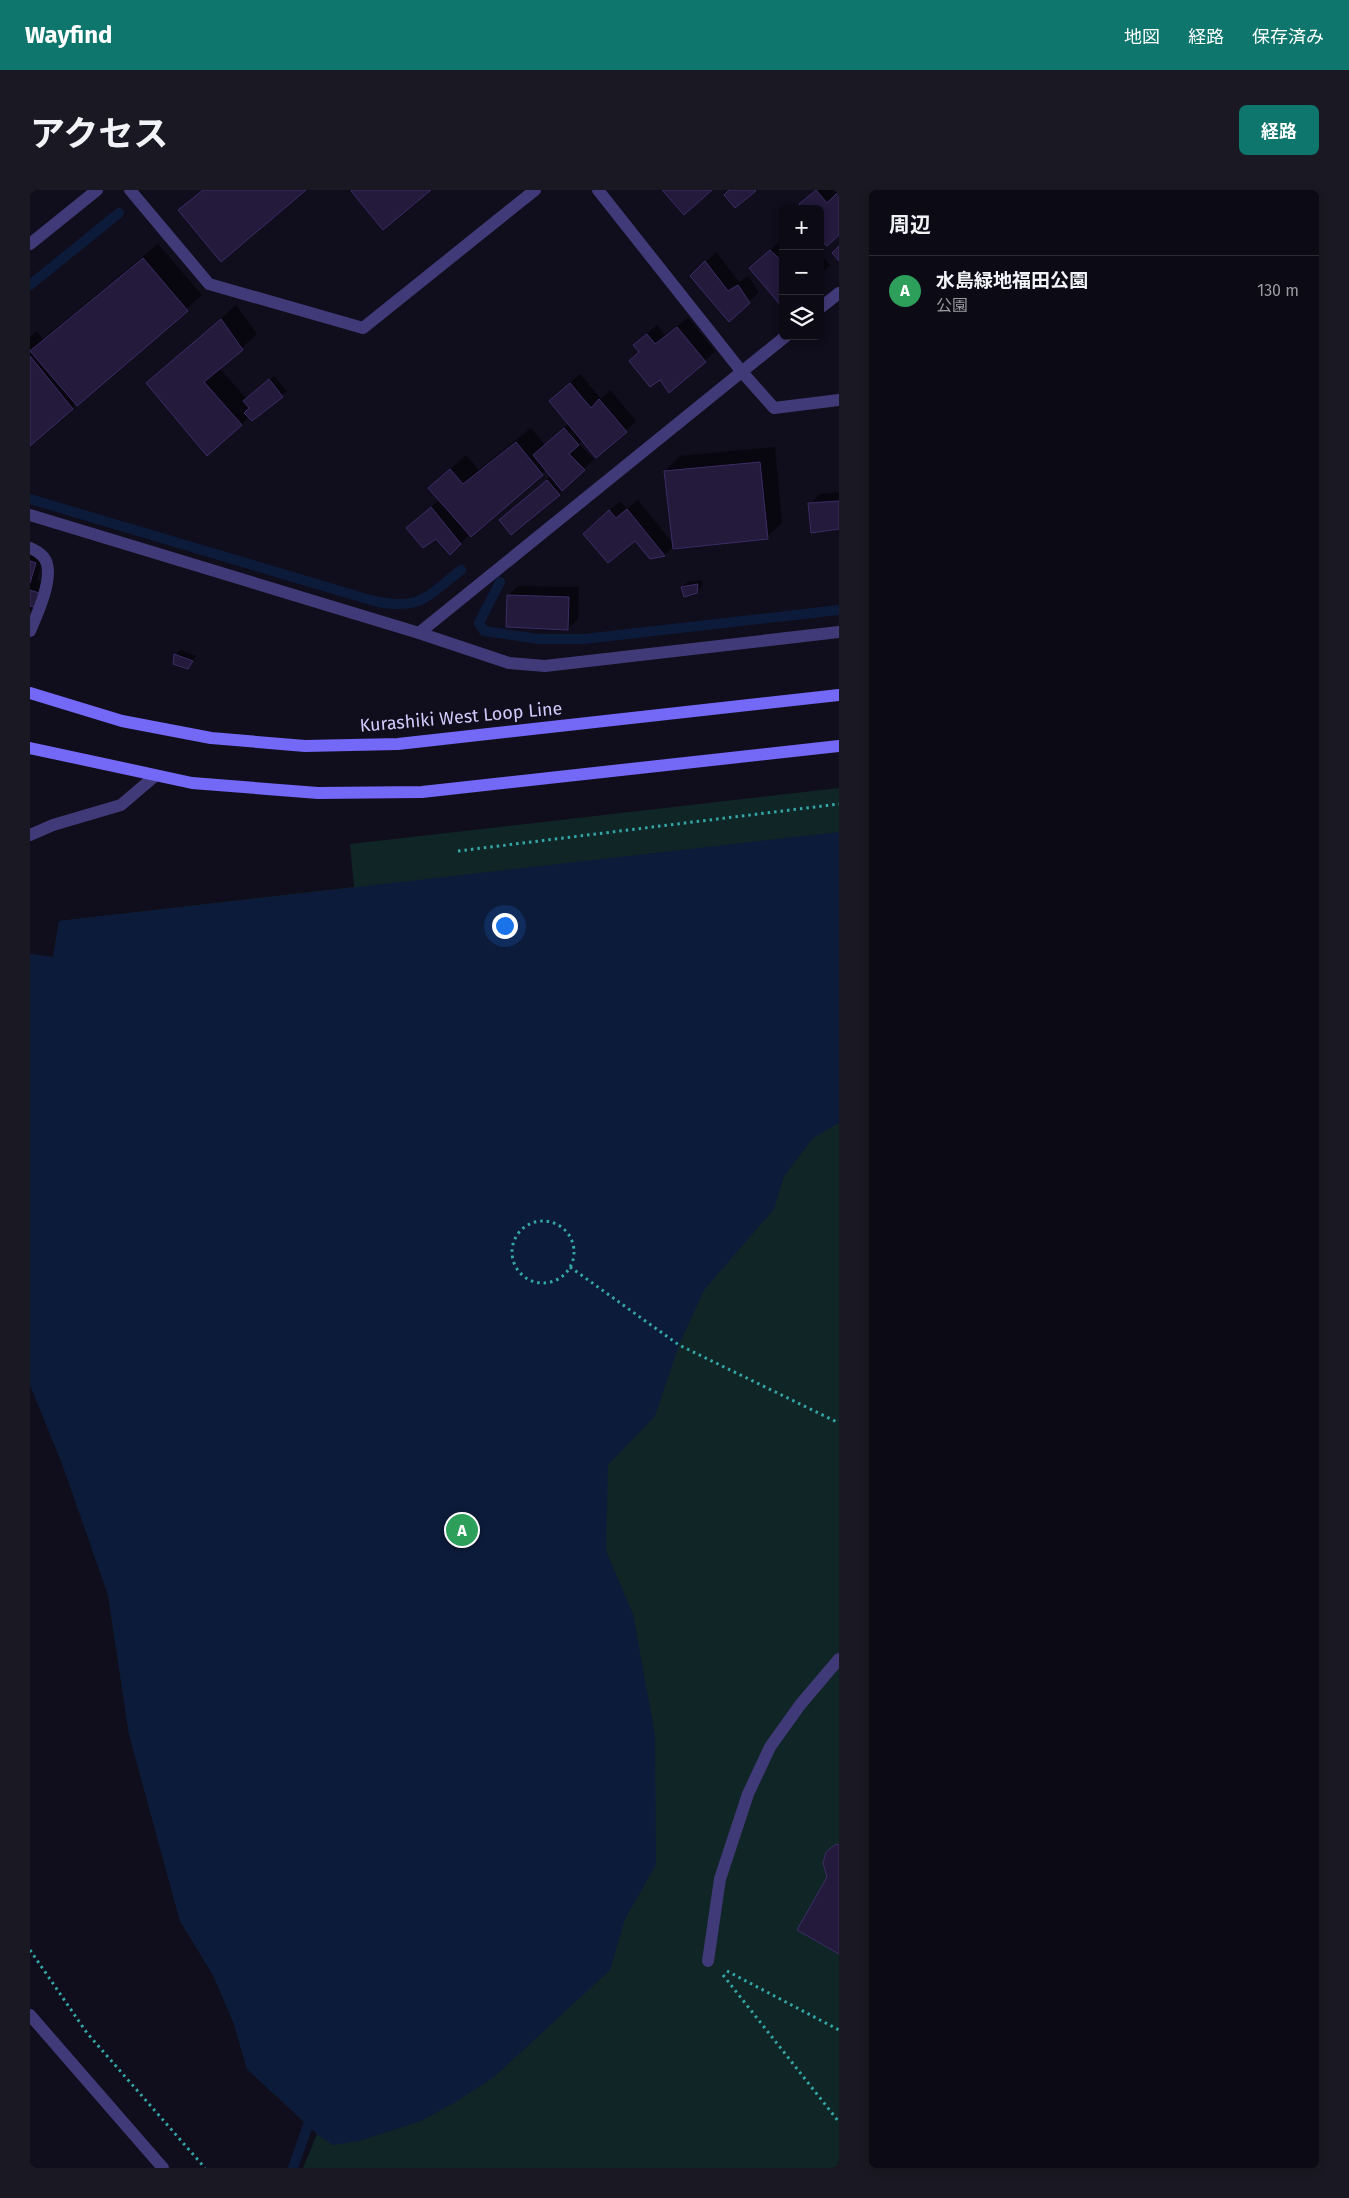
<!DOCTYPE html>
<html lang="ja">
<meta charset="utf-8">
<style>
:root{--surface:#0c0a15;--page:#1a1822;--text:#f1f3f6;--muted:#9a9aa0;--line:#2c2b34;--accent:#0f766e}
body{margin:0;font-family:"Fira Sans","Noto Sans JP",sans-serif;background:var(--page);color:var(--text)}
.controls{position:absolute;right:15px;top:15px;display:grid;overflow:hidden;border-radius:8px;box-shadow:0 2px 8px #0003}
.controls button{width:45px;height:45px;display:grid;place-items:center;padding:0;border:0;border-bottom:1px solid var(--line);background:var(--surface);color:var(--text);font:25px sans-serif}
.you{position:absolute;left:474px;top:735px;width:18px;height:18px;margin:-12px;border:4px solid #fff;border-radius:50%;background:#1a73e8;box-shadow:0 0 0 8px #1a73e833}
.badge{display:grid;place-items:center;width:32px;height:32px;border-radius:50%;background:var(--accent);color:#fff;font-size:16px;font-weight:700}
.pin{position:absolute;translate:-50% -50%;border:2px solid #fff;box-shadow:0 1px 5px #0006}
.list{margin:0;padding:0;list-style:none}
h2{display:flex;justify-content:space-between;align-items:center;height:65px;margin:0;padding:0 20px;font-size:21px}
h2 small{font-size:16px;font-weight:400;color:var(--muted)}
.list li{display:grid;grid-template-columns:32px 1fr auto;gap:15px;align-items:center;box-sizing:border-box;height:70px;padding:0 20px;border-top:1px solid var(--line)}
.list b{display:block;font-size:19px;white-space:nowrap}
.list p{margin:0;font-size:16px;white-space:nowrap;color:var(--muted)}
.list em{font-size:16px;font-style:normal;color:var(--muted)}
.icon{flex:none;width:28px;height:28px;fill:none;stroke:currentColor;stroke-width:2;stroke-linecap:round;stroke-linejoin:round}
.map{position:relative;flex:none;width:809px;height:1978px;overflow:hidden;border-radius:8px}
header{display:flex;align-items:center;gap:30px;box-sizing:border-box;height:70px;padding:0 25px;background:var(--accent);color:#fff}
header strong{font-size:24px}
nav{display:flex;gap:28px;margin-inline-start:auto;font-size:18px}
.intro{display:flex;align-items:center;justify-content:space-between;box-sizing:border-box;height:120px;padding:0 30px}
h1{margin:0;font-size:35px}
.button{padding:12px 22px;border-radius:8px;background:var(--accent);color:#fff;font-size:18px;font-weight:700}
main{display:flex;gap:30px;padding:0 30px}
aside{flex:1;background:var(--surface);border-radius:8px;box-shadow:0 2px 8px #0003}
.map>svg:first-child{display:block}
.green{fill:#102526}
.water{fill:#0d1b3a}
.shadow{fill:#0007}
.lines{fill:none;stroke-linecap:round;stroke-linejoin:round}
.stream{stroke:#0d1b3a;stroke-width:10}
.building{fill:#231a3c;stroke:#3c2d66}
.path{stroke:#34a6a6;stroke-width:3;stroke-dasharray:2.5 4;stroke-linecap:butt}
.service{stroke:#413a78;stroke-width:12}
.pedestrian{stroke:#413a78;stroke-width:12}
.minor{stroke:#413a78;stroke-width:12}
.tertiary{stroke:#413a78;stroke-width:12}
.secondary{stroke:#7468f6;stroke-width:12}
.labels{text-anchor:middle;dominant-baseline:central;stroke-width:5;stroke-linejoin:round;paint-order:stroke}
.street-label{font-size:18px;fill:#d3cbfc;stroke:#100d1c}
</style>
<header>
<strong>Wayfind</strong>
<nav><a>地図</a><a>経路</a><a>保存済み</a></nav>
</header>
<div class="intro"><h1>アクセス</h1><a class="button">経路</a></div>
<main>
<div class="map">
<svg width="809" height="1978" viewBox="0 0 809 1978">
<rect width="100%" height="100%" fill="#100d1c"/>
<path class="green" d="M809,598V1978H273L287,1944L217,1879L204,1834L183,1785L150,1731L99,1544L78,1405L33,1276L0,1195V764L23,767L29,731L324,697L320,654Z"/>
<path class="water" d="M809,642V933L783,948L754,986L744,1019L674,1100L649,1155L625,1226L578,1275L576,1361L603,1424L625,1545L626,1675L595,1729L580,1780L464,1887L424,1913L391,1931L329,1951L303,1955L287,1944L217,1879L204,1834L183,1785L150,1731L99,1544L78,1405L33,1276L0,1195V764L23,767L29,731Z"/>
<g class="shadow">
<path d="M786,0H805L807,3L809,2V44L781,4Z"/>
<path d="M751,50L753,52V116L721,78Z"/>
<path d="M128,54L172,105L0,255V147L7,141L13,149Z"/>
<path d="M686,62L709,92L718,86L729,102L719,112L662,86Z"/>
<path d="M790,63L800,75L790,85Z"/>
<path d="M206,115L227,144L189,178L217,209L244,186L257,201L222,230L219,227L211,235L117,193Z"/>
<path d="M658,128L685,161L675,171L604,155L627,135L635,145Z"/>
<path d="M550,184L571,209L580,200L606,231L596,241L553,250L549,254L564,269L529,304L470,330L521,286L516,280L440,344L420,364L406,347L377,338L410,309L400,298L436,265L449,280L501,238L515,255L539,234L531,201Z"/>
<path d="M745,257L752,333L737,347L644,356L634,365L621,368L605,350L565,334L590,311L597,319L608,310L644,355L635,281L650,266Z"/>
<path d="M809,302V337L780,314L790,304Z"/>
<path d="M0,358L15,363L7,390L21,394L3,415L0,422Z"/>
<path d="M672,390V396L666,401L653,397L658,392Z"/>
<path d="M488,396L549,397L548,429L538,439L478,406Z"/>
<path d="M150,460L166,466L158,478L145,465Z"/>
</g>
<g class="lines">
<g class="stream">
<path d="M0,95L89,23"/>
<path d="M0,309L344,411C391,421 396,407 431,380"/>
<path d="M470,392L449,433L454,441L509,449H554L809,420"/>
<path d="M263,1978L278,1935"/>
</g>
</g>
<g class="building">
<path d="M173,0H276L191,72L148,20Z"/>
<path d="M322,0H401L353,40L321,1Z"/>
<path d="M632,0H682L654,25Z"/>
<path d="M699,0H725L726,1L705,18L694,5Z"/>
<path d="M786,0L797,13L809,1V45L797,56L790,50V19H773L769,14Z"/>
<path d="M809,56V71L802,63Z"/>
<path d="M740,60L753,72V118L719,78Z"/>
<path d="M113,68L158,121L47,216L0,161Z"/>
<path d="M675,71L698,101L708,95L720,113L699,132L660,86Z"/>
<path d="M191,129L213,160L174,192L212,235L177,266L116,193Z"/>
<path d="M647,137L676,172L639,203L630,190L620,197L599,171L609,162L603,155L617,144L625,154Z"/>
<path d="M0,166L43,219L0,256Z"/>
<path d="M239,189L253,207L222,231L214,223L219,218L213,211Z"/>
<path d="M540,193L561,218L569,209L597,242L566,268L519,211Z"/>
<path d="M534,238L549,255L539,264L555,280L532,301L503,265Z"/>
<path d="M486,252L513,285L441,347L398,298L420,279L433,294Z"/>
<path d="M730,272L738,349L643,359L634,281Z"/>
<path d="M517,290L530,305L481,345L469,330Z"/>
<path d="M809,311V339L781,343L778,313Z"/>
<path d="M401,317L431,354L420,365L406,349L393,358L376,338Z"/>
<path d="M597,319L635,366L620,369L605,351L578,373L553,344L579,320L586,328Z"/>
<path d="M0,371L6,373L0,393Z"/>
<path d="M668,394L667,403L654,407L651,397Z"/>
<path d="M0,400L12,404L8,418L0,416Z"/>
<path d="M477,405L539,407L538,440L476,437Z"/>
<path d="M144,464L163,471L158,479L143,474Z"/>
<path d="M806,1654L809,1655V1764L767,1740L797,1687L793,1673L796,1662Z"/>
</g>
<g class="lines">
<g class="path">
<path d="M428,661L809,614"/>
<circle cx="513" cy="1062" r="31"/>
<path d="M540,1077L649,1155L809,1233"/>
<path d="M0,1760L57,1843L175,1978"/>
<path d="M697,1781L809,1840"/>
<path d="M693,1785L809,1932"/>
</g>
<path class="service" d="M0,358C7,361 15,366 17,374C22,392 7,425 0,441"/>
<path class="pedestrian" d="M678,1771L690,1689L718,1604L740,1557L770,1515L809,1469"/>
<g class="minor">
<path d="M100,0L179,94L333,138L505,0"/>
<path d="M568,0L712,182L744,218L809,210"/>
<path d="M790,118L809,103"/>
<path d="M0,325L389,443L756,146"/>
<path d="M389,443L479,473L515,476L809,442"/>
<path d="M0,645L23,635L91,615L125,586"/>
</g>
<g class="tertiary">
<path d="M0,54L67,0"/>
<path d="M0,1825L133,1978"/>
</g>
<g class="secondary">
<path d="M0,503L92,531L181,548L275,556L368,554L809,505"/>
<path d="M0,558L162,593L288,603L392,602L809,556"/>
</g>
</g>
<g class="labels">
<g class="street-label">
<text transform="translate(431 527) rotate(-5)">Kurashiki West Loop Line</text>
</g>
</g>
</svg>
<div class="controls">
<button>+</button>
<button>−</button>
<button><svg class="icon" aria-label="layers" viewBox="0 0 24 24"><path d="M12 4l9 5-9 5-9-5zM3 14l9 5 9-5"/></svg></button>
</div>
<div class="you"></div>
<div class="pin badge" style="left:432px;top:1340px;background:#2e9e5b">A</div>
</div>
<aside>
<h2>周辺<small></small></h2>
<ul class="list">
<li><span class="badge" style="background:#2e9e5b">A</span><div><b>水島緑地福田公園</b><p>公園</p></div><em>130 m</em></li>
</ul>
</aside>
</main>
